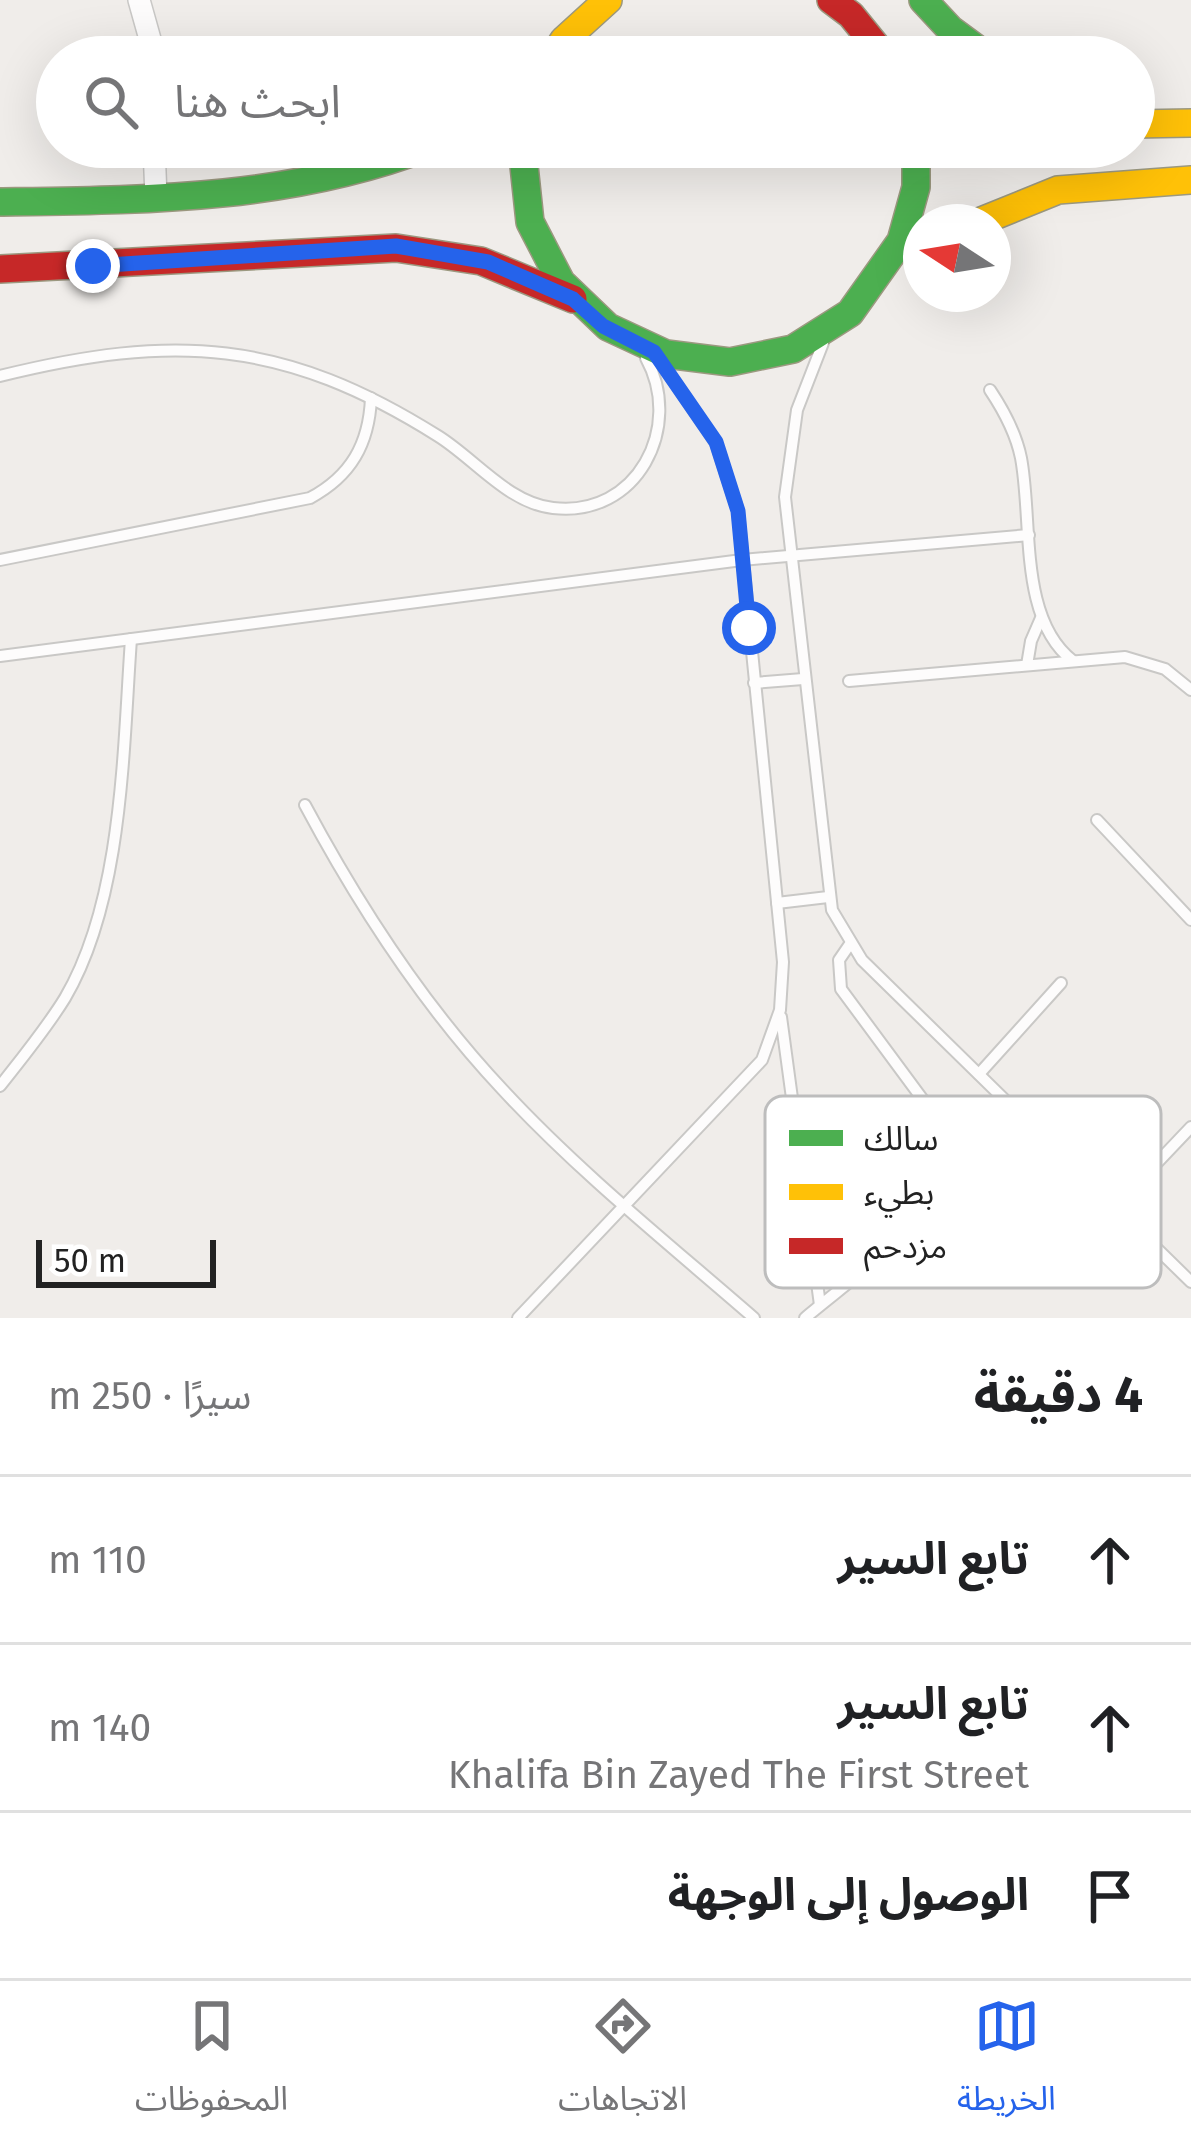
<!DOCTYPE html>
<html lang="ar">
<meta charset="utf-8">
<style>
:root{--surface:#fff;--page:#f2f2f2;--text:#202124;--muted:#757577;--line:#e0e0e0;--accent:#2563eb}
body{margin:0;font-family:"Fira Sans","Noto Sans Arabic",sans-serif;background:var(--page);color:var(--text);direction:rtl}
.compass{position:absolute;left:903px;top:204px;width:108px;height:108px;border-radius:50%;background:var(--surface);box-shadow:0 12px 48px #0002;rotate:282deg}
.scale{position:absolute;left:36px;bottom:30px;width:180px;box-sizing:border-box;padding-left:12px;border:6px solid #222;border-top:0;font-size:33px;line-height:42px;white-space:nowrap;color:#222;-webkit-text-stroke:9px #fff;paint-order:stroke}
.stop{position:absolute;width:36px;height:36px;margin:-27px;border:9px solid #2563eb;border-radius:50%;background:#fff}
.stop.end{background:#2563eb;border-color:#fff;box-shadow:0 3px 12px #0008}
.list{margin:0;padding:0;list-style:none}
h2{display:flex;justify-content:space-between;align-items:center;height:156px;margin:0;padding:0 48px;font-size:51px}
h2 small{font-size:39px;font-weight:400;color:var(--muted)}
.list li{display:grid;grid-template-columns:78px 1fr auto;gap:36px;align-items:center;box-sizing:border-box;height:168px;padding:0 48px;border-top:3px solid var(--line)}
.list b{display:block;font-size:45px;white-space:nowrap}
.list p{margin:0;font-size:39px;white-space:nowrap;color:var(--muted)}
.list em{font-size:39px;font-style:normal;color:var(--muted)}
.icon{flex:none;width:66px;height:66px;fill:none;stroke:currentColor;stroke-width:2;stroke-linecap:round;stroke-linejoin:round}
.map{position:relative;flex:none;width:1191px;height:1318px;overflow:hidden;direction:ltr}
.search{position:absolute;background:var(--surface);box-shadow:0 12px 48px #0002;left:36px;right:36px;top:36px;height:132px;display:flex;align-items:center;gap:30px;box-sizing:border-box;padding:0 42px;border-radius:66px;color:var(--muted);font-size:45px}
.sheet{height:660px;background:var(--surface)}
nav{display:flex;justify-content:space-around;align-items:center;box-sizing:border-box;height:168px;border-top:3px solid var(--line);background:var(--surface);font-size:33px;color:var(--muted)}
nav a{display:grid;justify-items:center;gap:6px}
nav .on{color:var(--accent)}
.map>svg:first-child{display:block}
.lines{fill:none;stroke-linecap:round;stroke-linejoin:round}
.lane-casing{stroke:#c9c8c6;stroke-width:14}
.street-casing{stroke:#c9c8c6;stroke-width:24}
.fast-casing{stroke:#9c9980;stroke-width:30}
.slow-casing{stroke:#9c9980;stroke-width:30}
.jam-casing{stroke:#9c9980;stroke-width:30}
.lane{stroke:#fdfcfc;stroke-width:10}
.street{stroke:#fdfcfc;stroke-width:21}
.fast{stroke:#4caf50;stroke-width:27}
.slow{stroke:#ffc107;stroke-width:27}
.jam{stroke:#c62828;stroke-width:27}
.route{stroke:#2563eb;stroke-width:15}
.key{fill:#fff;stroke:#bdbdbd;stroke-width:3}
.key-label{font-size:33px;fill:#222}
</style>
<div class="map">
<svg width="1191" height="1318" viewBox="0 0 1191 1318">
<rect width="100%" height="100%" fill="#f0edea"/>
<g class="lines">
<g class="lane-casing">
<g id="lane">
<path d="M823,343L797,410L785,497L832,910L862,960L1191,1282"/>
<path d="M0,376C174,333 284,339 438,436C475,459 508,503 553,508C637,518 684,427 646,358"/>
<path d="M990,390C1004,411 1016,433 1021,458C1033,521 1018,619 1073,661"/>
<path d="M0,560L310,498C351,476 369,444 371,398"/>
<path d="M0,656L742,560L1029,535"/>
<path d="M1027,665L1031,641L1041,618"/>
<path d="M849,681L1125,657L1165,669L1191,690"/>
<path d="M754,683L803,679"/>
<path d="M305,805C360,908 423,1005 503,1090C580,1173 669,1244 754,1318"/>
<path d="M1097,820L1191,920"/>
<path d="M777,903L828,897"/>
<path d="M781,1017L820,1305"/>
<path d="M979,1074L1061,983"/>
<path d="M0,1086C22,1058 46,1029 65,998C123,899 123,750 131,639"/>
<path d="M1115,1207L1191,1127"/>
<path d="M518,1318L762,1060L780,1010L783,962L738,511L716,443L663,365"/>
<path d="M805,1318C834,1293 940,1214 951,1185C959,1166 954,1149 946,1131L841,989L839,960L850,944"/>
</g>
</g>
<g class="street-casing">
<g id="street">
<path d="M139,0L155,57"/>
<path d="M154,147L156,197"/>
</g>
</g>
<g class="fast-casing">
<g id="fast">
<path d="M923,0L950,29L988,57"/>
<path d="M522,147L530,222L561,282L608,327L666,354L730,362L793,349L850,313L901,241L916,187V147"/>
<path d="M0,202C146,200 289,200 427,147"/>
</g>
</g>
<g class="slow-casing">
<g id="slow">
<path d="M553,57L564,40L608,0"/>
<path d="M1134,124L1191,123"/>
<path d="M979,222L1058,190L1191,180"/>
</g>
</g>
<g class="jam-casing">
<g id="jam">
<path d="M831,0L851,15L885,57"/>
<path d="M0,269L396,248L481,261L573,299"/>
</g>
</g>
<use href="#lane" class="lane"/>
<use href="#street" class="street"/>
<use href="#fast" class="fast"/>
<use href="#slow" class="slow"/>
<use href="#jam" class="jam"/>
</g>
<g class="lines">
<path class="route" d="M93,266L396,246L488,262L573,299L603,326L654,352L716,442L738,511L749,628"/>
</g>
<rect x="765" y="1096" width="396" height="192" rx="18" class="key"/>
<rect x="789" y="1130" width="54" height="16" fill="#4caf50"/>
<rect x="789" y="1184" width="54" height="16" fill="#ffc107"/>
<rect x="789" y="1238" width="54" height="16" fill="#c62828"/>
<g class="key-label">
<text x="864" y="1150">سالك</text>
<text x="864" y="1204">بطيء</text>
<text x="864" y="1258">مزدحم</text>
</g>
</svg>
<svg class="compass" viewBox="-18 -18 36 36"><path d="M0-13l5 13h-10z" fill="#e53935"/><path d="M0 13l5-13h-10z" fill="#757577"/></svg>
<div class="scale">50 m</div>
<div class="stop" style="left:749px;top:628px"></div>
<div class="stop end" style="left:93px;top:266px"></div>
<div class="search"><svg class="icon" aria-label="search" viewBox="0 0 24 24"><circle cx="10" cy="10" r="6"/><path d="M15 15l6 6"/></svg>ابحث هنا</div>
</div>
<section class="sheet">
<h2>4 دقيقة<small>سيرًا · 250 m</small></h2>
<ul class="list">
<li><svg class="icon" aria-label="ahead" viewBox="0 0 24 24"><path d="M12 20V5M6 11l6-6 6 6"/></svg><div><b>تابع السير</b></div><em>110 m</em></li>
<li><svg class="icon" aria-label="ahead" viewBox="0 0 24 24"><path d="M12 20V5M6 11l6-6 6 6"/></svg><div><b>تابع السير</b><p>Khalifa Bin Zayed The First Street</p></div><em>140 m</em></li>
<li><svg class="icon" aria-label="arrive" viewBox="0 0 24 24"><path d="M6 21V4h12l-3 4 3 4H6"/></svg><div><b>الوصول إلى الوجهة</b></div></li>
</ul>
</section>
<nav>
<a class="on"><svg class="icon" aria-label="map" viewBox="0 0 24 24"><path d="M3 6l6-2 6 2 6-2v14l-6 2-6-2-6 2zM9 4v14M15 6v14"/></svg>الخريطة</a>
<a><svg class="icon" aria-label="directions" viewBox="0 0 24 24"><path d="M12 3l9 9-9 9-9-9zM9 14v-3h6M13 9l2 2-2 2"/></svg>الاتجاهات</a>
<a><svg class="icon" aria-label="saved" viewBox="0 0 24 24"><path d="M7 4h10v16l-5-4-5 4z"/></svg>المحفوظات</a>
</nav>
